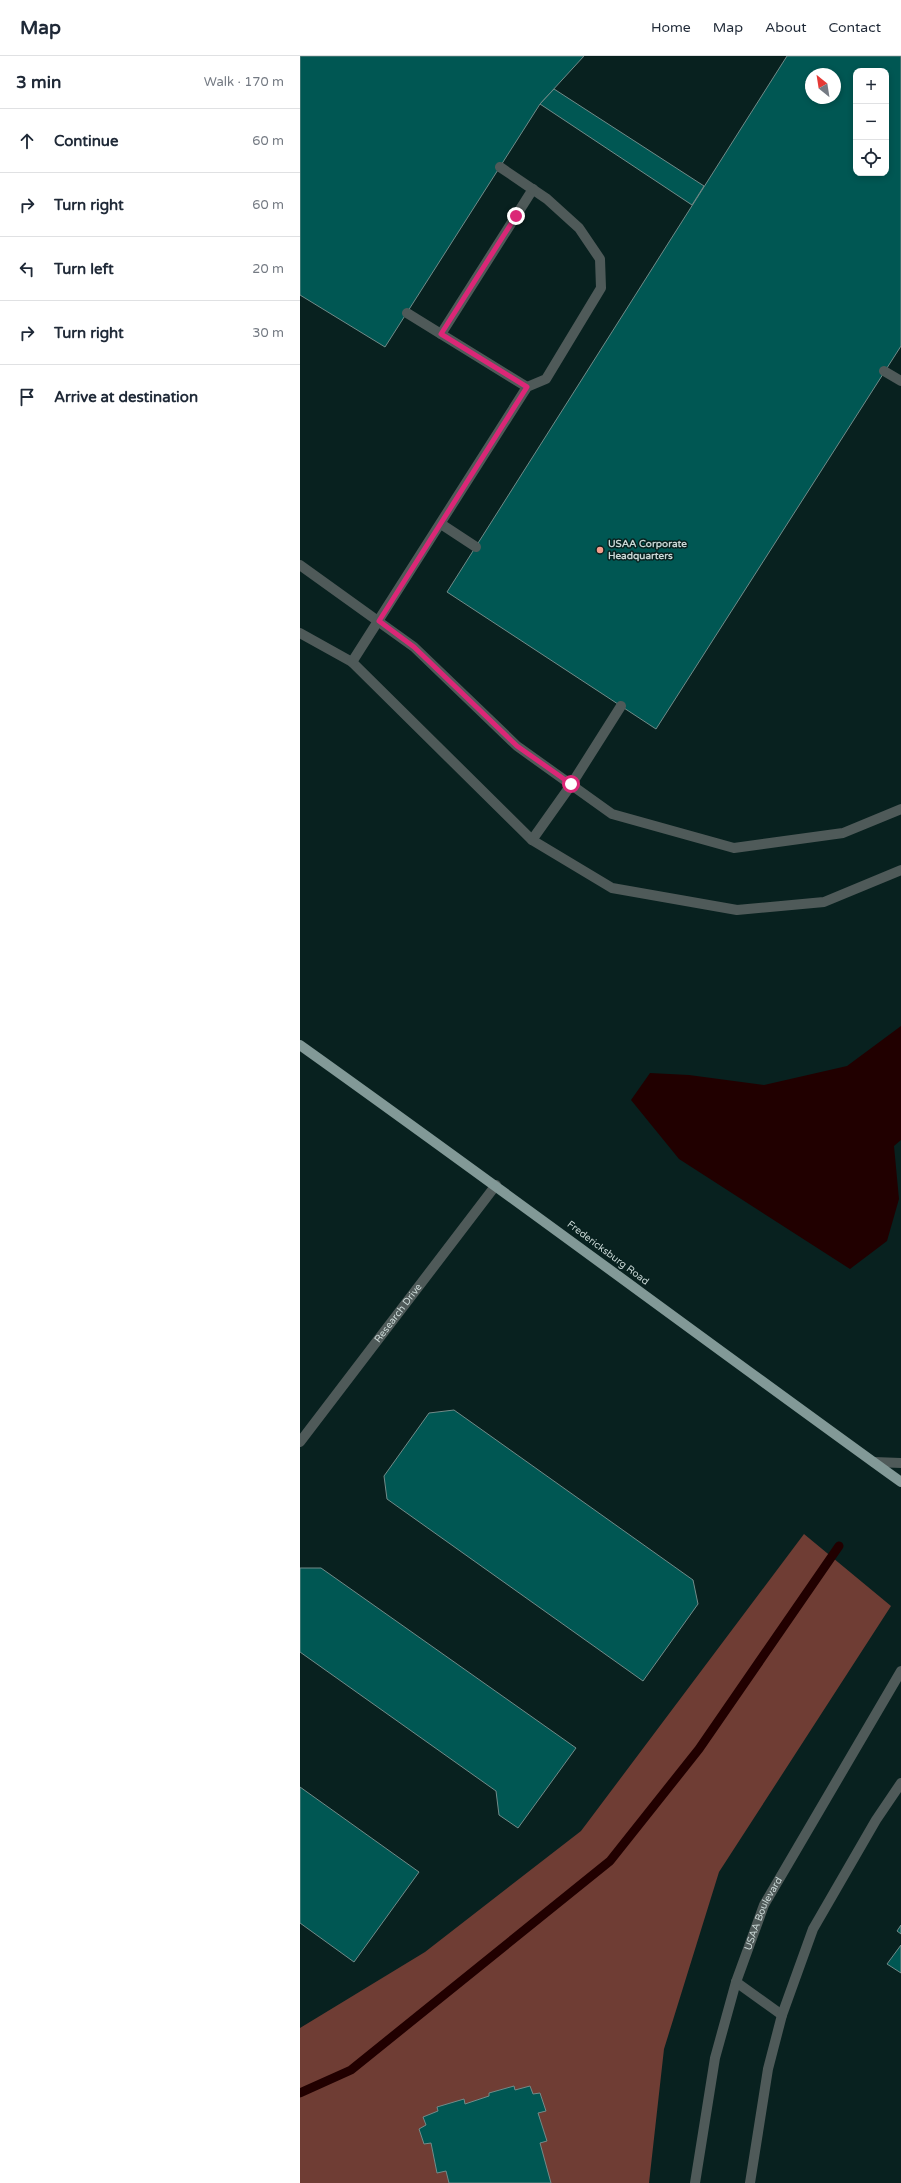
<!DOCTYPE html>
<meta charset="utf-8">
<style>
:root{--surface:#fff;--page:#f2f2f3;--text:#1f2937;--muted:#747a83;--line:#e0e1e3}
body{margin:0;font-family:"Varela Round",sans-serif;background:var(--page);color:var(--text)}
.controls{position:absolute;right:12px;top:12px;display:grid;overflow:hidden;border-radius:8px;box-shadow:0 2px 6px #0003}
.controls button{width:36px;height:36px;display:grid;place-items:center;padding:0;border:0;border-bottom:1px solid var(--line);background:var(--surface);color:var(--text);font:20px sans-serif}
.compass{position:absolute;left:505px;top:12px;width:36px;height:36px;border-radius:50%;background:var(--surface);box-shadow:0 2px 6px #0003;rotate:330deg}
.stop{position:absolute;width:12px;height:12px;margin:-9px;border:3px solid #db2777;border-radius:50%;background:#fff}
.stop.end{background:#db2777;border-color:#fff;box-shadow:0 1px 4px #0008}
.list{margin:0;padding:0;list-style:none}
h2{display:flex;justify-content:space-between;align-items:center;height:52px;margin:0;padding:0 16px;font-size:17px}
h2 small{font-size:13px;font-weight:400;color:var(--muted)}
.list li{display:grid;grid-template-columns:26px 1fr auto;gap:12px;align-items:center;box-sizing:border-box;height:64px;padding:0 16px;border-top:1px solid var(--line)}
.list b{display:block;font-size:15px;white-space:nowrap}
.list em{font-size:13px;font-style:normal;color:var(--muted)}
.icon{flex:none;width:22px;height:22px;fill:none;stroke:currentColor;stroke-width:2;stroke-linecap:round;stroke-linejoin:round}
.map{position:relative;flex:none;width:601px;height:2127px;overflow:hidden}
header{display:flex;align-items:center;gap:24px;box-sizing:border-box;height:56px;padding:0 20px;background:var(--surface);border-bottom:1px solid var(--line)}
header strong{font-size:19px}
nav{display:flex;gap:22px;margin-inline-start:auto;font-size:14px}
main{display:flex}
aside{flex:1;background:var(--surface)}
.map>svg:first-child{display:block}
.forest{fill:#6f3d34}
.water{fill:#210000}
.lines{fill:none;stroke-linecap:round;stroke-linejoin:round}
.stream{stroke:#210000;stroke-width:9}
.building{fill:#005753;stroke:#718b89;fill-rule:evenodd}
.minor{stroke:#4f5a59;stroke-width:10}
.major{stroke:#829997;stroke-width:10}
.route{stroke:#db2777;stroke-width:5}
.poi-dot{fill:#f49d8c;stroke:#08211f;stroke-width:1.5}
.labels{text-anchor:middle;dominant-baseline:central;stroke-width:3;stroke-linejoin:round;paint-order:stroke}
.poi-label{font-size:10px;font-weight:bold;fill:#c9d7d5;stroke:#08211f;text-anchor:start}
.street-label{font-size:10px;fill:#c9d7d5;stroke:#08211f}
</style>
<header>
<strong>Map</strong>
<nav><a>Home</a><a>Map</a><a>About</a><a>Contact</a></nav>
</header>
<main>
<aside>
<h2>3 min<small>Walk · 170 m</small></h2>
<ul class="list">
<li><svg class="icon" aria-label="ahead" viewBox="0 0 24 24"><path d="M12 20V5M6 11l6-6 6 6"/></svg><div><b>Continue</b></div><em>60 m</em></li>
<li><svg class="icon" aria-label="right" viewBox="0 0 24 24"><path d="M7 20v-9h11M14 6l5 5-5 5"/></svg><div><b>Turn right</b></div><em>60 m</em></li>
<li><svg class="icon" aria-label="left" viewBox="0 0 24 24"><path d="M17 20v-9H6M10 6l-5 5 5 5"/></svg><div><b>Turn left</b></div><em>20 m</em></li>
<li><svg class="icon" aria-label="right" viewBox="0 0 24 24"><path d="M7 20v-9h11M14 6l5 5-5 5"/></svg><div><b>Turn right</b></div><em>30 m</em></li>
<li><svg class="icon" aria-label="arrive" viewBox="0 0 24 24"><path d="M6 21V4h12l-3 4 3 4H6"/></svg><div><b>Arrive at destination</b></div></li>
</ul>
</aside>
<div class="map">
<svg width="601" height="2127" viewBox="0 0 601 2127">
<rect width="100%" height="100%" fill="#08211f"/>
<path class="forest" d="M504,1478L591,1550L419,1816L364,1993L349,2127H0V1972L125,1896L281,1775Z"/>
<path class="water" d="M601,970V1084L594,1090L599,1143L587,1185L550,1213L379,1103L331,1044L350,1017L389,1019L464,1029L547,1010Z"/>
<g class="lines">
<path class="stream" d="M0,2037L51,2014L310,1805L399,1693L539,1490"/>
</g>
<g class="building">
<path d="M0,0H284L240,48L85,291L0,239Z"/>
<path d="M487,0H601V290L356,673L147,536ZM556,15H586V117H556ZM511,18H535V42H511Z"/>
<path d="M254,33L404,130L392,149L240,48Z"/>
<path d="M154,1354L393,1524L398,1548L343,1625L87,1443L84,1420L129,1357Z"/>
<path d="M0,1512H21L276,1692L218,1772L199,1759L196,1735L0,1596Z"/>
<path d="M0,1731L119,1816L54,1906L0,1867Z"/>
<path d="M601,1869V1878L597,1875Z"/>
<path d="M601,1889V1917L587,1908Z"/>
<path d="M214,2030L215,2034L230,2030L233,2038L240,2037L246,2055L238,2057L247,2085L240,2087L251,2127H149L146,2115L137,2117L131,2087L124,2088L119,2073L126,2069L123,2061L138,2055L137,2051L164,2043L165,2048L189,2040V2037Z"/>
</g>
<g class="lines">
<g class="minor">
<path d="M107,257L227,331"/>
<path d="M141,278L233,133"/>
<path d="M584,315L601,325"/>
<path d="M141,468L176,491"/>
<path d="M0,509L114,591L217,690L312,758L434,792L543,777L601,753"/>
<path d="M0,577L52,606L232,784L312,832L437,854L524,846L601,814"/>
<path d="M52,606L227,331L246,323L301,232L300,203L279,172L247,143L200,111"/>
<path d="M232,784L271,729L321,650"/>
<path id="s1" d="M0,1386L196,1129"/>
<path d="M574,1406L601,1407"/>
<path d="M436,1926L482,1959"/>
<path id="s2" d="M395,2127L415,2002L436,1926L464,1849L601,1615"/>
<path d="M450,2127L468,2013L482,1959L513,1873L576,1764L601,1727"/>
</g>
<path class="major" d="M0,989C202,1133 400,1281 601,1426"/>
</g>
<g class="lines">
<path class="route" d="M216,160L141,278L227,331L79,565L114,591L217,690L271,728"/>
</g>
<circle class="poi-dot" cx="300" cy="494" r="4"/>
<g class="labels">
<g class="poi-label">
<text x="308" y="488">USAA Corporate<tspan x="308" dy="12">Headquarters</tspan></text>
</g>
<g class="street-label">
<text transform="translate(308 1197) rotate(37)">Fredericksburg Road</text>
<text stroke="none"><textPath href="#s1" startOffset="162">Research Drive</textPath></text>
<text stroke="none"><textPath href="#s2" startOffset="279">USAA Boulevard</textPath></text>
</g>
</g>
</svg>
<div class="controls">
<button>+</button>
<button>−</button>
<button><svg class="icon" aria-label="locate" viewBox="0 0 24 24"><circle cx="12" cy="12" r="6"/><path d="M12 2v4M12 18v4M2 12h4M18 12h4"/></svg></button>
</div>
<svg class="compass" viewBox="-18 -18 36 36"><path d="M0-13l5 13h-10z" fill="#e53935"/><path d="M0 13l5-13h-10z" fill="#747a83"/></svg>
<div class="stop" style="left:271px;top:728px"></div>
<div class="stop end" style="left:216px;top:160px"></div>
</div>
</main>
